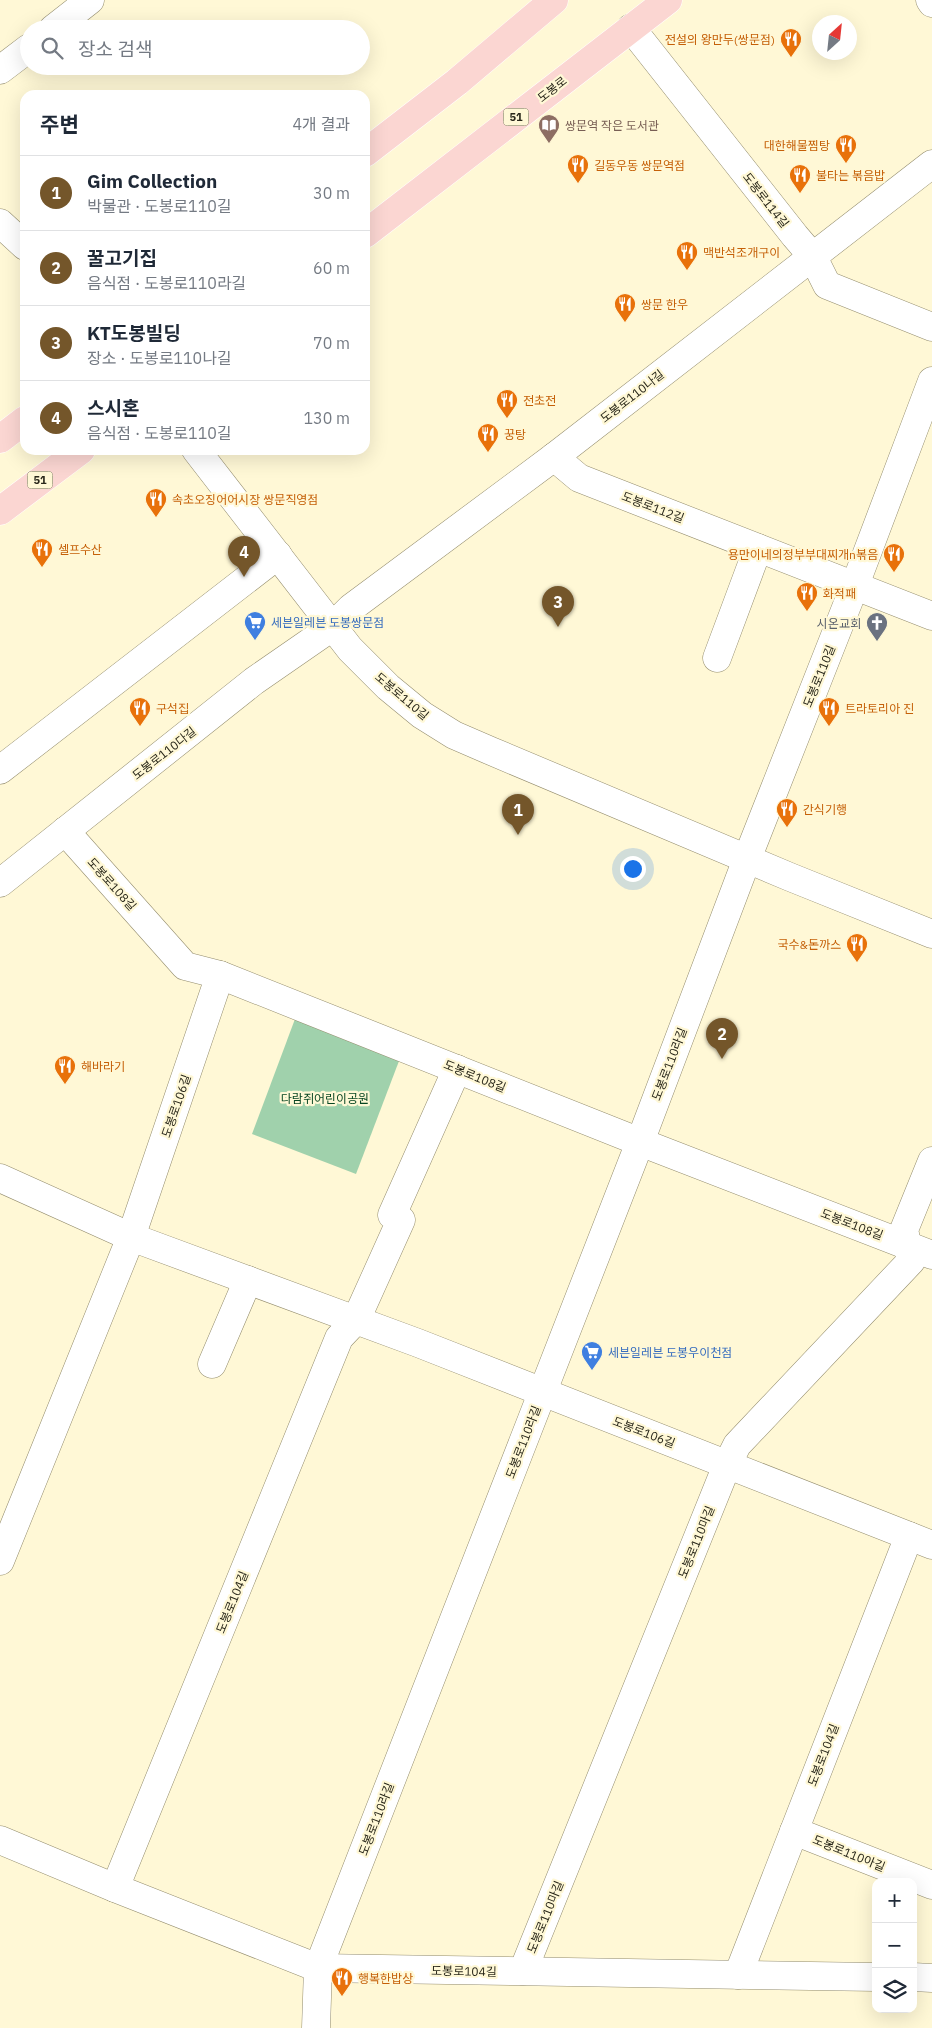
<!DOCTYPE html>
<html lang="ko">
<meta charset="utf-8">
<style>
:root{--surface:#fff;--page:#f6f6f7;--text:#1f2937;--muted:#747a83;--line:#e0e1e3;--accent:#74562a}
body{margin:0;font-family:"IBM Plex Sans","Noto Sans KR",sans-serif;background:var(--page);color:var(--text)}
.controls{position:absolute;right:15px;bottom:15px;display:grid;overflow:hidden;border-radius:10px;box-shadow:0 5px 20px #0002}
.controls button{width:45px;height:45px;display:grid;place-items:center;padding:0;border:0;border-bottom:1px solid var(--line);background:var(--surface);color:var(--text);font:25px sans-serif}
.compass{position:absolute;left:812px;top:15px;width:45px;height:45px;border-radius:50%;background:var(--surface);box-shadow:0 5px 20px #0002;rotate:27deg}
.you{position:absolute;left:632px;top:868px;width:18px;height:18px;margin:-12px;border:4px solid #fff;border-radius:50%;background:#1a73e8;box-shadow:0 0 0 8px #1a73e833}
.badge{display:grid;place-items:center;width:32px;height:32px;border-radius:50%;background:var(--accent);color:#fff;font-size:16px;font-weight:700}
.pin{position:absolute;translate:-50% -41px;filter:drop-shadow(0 1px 2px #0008)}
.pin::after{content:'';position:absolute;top:26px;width:18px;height:15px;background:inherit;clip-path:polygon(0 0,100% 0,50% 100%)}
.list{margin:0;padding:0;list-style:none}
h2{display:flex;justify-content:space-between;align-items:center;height:65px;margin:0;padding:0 20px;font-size:21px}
h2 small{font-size:16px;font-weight:400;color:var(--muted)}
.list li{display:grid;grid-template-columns:32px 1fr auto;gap:15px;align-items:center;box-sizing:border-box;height:75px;padding:0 20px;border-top:1px solid var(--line)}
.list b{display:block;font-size:19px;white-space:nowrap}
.list p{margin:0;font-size:16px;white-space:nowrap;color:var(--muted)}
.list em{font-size:16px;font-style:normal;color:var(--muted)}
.icon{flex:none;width:28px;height:28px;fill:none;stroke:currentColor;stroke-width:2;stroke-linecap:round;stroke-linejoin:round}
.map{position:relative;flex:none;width:932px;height:2028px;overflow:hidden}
.search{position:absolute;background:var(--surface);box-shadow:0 5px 20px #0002;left:20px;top:20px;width:350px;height:55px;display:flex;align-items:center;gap:12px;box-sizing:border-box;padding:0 18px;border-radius:28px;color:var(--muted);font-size:19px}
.panel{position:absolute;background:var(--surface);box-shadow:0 5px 20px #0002;left:20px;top:90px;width:350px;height:365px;border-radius:15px}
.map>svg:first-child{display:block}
.green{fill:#a0d1ac}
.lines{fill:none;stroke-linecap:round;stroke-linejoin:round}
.minor-casing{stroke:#948d6e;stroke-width:29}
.tertiary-casing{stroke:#948d6e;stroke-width:29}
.primary-casing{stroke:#fff;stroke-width:29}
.minor{stroke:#fff;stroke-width:28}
.tertiary{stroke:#fff;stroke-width:28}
.primary{stroke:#fbd6d2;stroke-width:28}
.labels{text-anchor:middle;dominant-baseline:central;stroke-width:4.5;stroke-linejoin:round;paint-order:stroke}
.shield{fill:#fff8d6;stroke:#696652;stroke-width:1}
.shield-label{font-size:11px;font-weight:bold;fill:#29271a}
.food-label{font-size:12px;fill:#c56008;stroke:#fff8d6;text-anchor:start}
.street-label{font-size:12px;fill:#29271a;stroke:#fff8d6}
.education-label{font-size:12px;fill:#785e54;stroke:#fff8d6;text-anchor:start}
.shop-label{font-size:12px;fill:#366cbe;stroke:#fff8d6;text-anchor:start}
.worship-label{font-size:12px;fill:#5b616d;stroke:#fff8d6;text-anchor:end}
.park-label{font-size:12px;fill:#084622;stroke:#fff8d6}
</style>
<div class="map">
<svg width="932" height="2028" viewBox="0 0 932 2028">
<rect width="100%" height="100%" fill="#fff8d6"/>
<path class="green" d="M295,1019L399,1061L356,1174L252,1134Z"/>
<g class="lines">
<g class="minor-casing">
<g id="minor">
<path d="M930,0L932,3"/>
<path d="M631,28L795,236L813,257L827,285L932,327"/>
<path d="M53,29L90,0"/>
<path d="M0,70L29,48"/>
<path d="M0,223L25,246"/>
<path d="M554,457L579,478L932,616"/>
<path d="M717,658L758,548"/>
<path d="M0,770L278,555"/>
<path d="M65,831L185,966L220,975L640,1142L932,1255"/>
<path d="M0,883L254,681L332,627L351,608L554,457L932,164"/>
<path d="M0,1178L131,1237L418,1343L932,1545"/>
<path d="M212,1364L248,1280"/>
<path d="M0,1561L131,1237L220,975"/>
<path d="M794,1831L932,1885"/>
<path d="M0,1840L115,1888L318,1968L876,1977"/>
<path d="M115,1888L339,1338L356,1320L401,1220L392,1215L457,1069"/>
<path d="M523,1971L727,1465L737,1445L911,1261L904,1230L932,1161"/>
<path d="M738,1975L909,1536"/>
<path d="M913,1977L932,1978"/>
<path d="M316,2028L318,1968L640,1142L747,859L855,585L932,381"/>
</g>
</g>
<g class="tertiary-casing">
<path id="tertiary" d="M196,450L350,649L388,687L422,715L454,735L491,751L790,877L932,934"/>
</g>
<g class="primary-casing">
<g id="primary">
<path d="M365,153L457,82L554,0"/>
<path d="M365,234L668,0"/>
<path d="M0,439L25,420"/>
<path d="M0,511L81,450"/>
</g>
</g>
<use href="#minor" class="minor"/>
<use href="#tertiary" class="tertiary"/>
<use href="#primary" class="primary"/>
</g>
<defs>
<g id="restaurant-pin" transform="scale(1.125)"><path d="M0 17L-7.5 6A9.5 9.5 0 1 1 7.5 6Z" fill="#e8710a" stroke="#fff8d6"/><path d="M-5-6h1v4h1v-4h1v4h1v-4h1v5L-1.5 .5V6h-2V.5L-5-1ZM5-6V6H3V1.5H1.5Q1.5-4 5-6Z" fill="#fff"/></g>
<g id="library-pin" transform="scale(1.125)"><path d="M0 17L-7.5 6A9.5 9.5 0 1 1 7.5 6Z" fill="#8d6e63" stroke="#fff8d6"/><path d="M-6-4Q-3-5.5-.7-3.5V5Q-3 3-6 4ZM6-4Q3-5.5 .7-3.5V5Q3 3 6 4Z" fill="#fff"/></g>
<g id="supermarket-pin" transform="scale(1.125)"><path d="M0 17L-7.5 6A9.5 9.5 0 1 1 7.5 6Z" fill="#3f7fe0" stroke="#fff8d6"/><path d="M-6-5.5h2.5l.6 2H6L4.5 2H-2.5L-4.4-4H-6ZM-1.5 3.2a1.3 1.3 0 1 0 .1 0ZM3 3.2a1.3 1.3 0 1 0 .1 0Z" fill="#fff"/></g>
<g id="church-pin" transform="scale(1.125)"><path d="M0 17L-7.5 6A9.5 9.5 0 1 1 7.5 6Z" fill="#6b7280" stroke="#fff8d6"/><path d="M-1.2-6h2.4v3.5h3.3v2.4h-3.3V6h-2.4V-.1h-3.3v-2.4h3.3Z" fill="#fff"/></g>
</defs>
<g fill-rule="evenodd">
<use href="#restaurant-pin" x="791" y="39"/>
<use href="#library-pin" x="549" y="125"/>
<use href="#restaurant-pin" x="846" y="145"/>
<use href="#restaurant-pin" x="578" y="165"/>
<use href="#restaurant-pin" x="800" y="175"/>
<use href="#restaurant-pin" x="687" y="252"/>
<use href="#restaurant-pin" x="625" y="304"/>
<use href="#restaurant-pin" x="507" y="400"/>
<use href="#restaurant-pin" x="488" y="434"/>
<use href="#restaurant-pin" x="156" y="499"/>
<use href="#restaurant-pin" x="42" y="549"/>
<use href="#restaurant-pin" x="894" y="554"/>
<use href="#restaurant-pin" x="807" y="593"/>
<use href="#supermarket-pin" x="255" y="622"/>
<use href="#church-pin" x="877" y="623"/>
<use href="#restaurant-pin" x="140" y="708"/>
<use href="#restaurant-pin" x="829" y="708"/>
<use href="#restaurant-pin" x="787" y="809"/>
<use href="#restaurant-pin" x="857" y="944"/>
<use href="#restaurant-pin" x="65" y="1066"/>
<use href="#supermarket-pin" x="592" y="1352"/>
<use href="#restaurant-pin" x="342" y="1978"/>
</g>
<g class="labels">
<g class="shield">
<rect x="503.5" y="108.5" width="25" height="17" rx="4"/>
<rect x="27.5" y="471.5" width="25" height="17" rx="4"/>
</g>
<g class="shield-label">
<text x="516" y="117">51</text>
<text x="40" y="480">51</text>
</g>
<g class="food-label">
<text x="775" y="39" text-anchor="end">전설의 왕만두(쌍문점)</text>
<text x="830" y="145" text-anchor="end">대한해물찜탕</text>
<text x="594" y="165">길동우동 쌍문역점</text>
<text x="816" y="175">불타는 볶음밥</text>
<text x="703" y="252">맥반석조개구이</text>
<text x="641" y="304">쌍문 한우</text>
<text x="523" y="400">전초전</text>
<text x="504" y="434">꿍탕</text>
<text x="172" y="499">속초오징어어시장 쌍문직영점</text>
<text x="58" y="549">셀프수산</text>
<text x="878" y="554" text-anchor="end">용만이네의정부부대찌개n볶음</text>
<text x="823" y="593">화적패</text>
<text x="156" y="708">구석집</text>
<text x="845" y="708">트라토리아 진</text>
<text x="803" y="809">간식기행</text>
<text x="841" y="944" text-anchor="end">국수&amp;돈까스</text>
<text x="81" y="1066">해바라기</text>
<text x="358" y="1978">행복한밥상</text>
</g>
<g class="street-label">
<text transform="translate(552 89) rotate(-38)">도봉로</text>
<text transform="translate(766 200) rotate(52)">도봉로114길</text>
<text transform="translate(632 396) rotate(-38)">도봉로110나길</text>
<text transform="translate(653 507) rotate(21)">도봉로112길</text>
<text transform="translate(819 676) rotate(-68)">도봉로110길</text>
<text transform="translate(402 696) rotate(40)">도봉로110길</text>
<text transform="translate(164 753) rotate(-38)">도봉로110다길</text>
<text transform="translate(112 884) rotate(48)">도봉로108길</text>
<text transform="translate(669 1064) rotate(-69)">도봉로110라길</text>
<text transform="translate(475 1076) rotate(22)">도봉로108길</text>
<text transform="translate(176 1106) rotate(-71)">도봉로106길</text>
<text transform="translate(852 1224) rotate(21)">도봉로108길</text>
<text transform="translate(644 1432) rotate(21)">도봉로106길</text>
<text transform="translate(523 1442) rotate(-69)">도봉로110라길</text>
<text transform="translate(696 1542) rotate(-68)">도봉로110마길</text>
<text transform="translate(232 1602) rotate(-68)">도봉로104길</text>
<text transform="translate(823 1755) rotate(-69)">도봉로104길</text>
<text transform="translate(376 1819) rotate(-69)">도봉로110라길</text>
<text transform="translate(849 1853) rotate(22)">도봉로110아길</text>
<text transform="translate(545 1917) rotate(-68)">도봉로110마길</text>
<text transform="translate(464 1971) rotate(1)">도봉로104길</text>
</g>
<g class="education-label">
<text x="565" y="125">쌍문역 작은 도서관</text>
</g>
<g class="shop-label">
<text x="271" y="622">세븐일레븐 도봉쌍문점</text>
<text x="608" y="1352">세븐일레븐 도봉우이천점</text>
</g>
<g class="worship-label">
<text x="861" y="623">시온교회</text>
</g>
<g class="park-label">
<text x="325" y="1098">다람쥐어린이공원</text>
</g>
</g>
</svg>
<div class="controls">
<button>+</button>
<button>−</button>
<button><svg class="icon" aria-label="layers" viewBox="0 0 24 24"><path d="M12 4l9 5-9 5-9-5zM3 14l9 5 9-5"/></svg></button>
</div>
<svg class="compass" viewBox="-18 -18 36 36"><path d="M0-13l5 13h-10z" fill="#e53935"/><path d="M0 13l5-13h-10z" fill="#747a83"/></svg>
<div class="you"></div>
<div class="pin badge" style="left:518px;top:835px">1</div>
<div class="pin badge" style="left:722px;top:1059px">2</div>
<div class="pin badge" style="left:558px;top:627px">3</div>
<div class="pin badge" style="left:244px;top:577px">4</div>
<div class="search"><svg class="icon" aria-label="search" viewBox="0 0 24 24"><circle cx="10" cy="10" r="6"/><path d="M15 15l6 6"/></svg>장소 검색</div>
<section class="panel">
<h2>주변<small>4개 결과</small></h2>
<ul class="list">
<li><span class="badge">1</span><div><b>Gim Collection</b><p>박물관 · 도봉로110길</p></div><em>30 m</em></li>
<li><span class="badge">2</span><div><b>꿀고기집</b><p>음식점 · 도봉로110라길</p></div><em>60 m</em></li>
<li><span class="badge">3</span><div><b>KT도봉빌딩</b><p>장소 · 도봉로110나길</p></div><em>70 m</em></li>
<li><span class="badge">4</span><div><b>스시혼</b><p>음식점 · 도봉로110길</p></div><em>130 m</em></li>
</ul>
</section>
</div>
